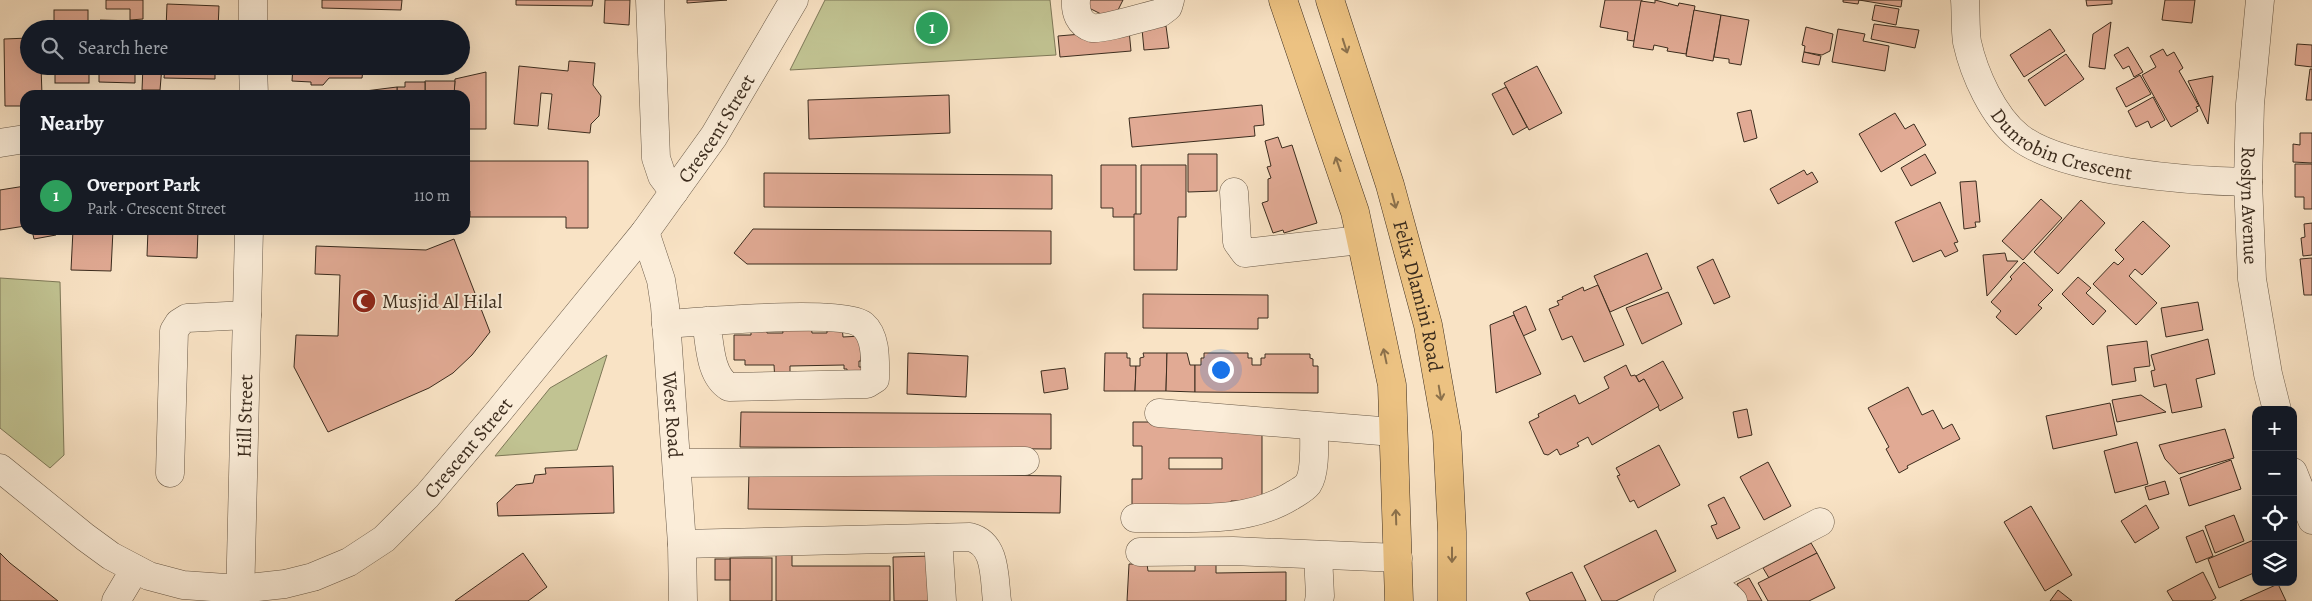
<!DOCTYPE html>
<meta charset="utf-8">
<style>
:root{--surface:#171b24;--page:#242831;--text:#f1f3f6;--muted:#9ea1a6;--line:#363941;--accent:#c59692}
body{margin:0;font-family:Alegreya,serif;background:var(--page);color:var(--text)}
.controls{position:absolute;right:15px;bottom:15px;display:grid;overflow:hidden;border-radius:10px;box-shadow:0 5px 20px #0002}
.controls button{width:45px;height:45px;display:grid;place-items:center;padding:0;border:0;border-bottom:1px solid var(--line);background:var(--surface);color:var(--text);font:25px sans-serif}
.you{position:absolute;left:1220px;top:369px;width:18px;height:18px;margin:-12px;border:4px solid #fff;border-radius:50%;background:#1a73e8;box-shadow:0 0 0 8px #1a73e833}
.badge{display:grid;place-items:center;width:32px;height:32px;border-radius:50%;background:var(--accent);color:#fff;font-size:16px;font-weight:700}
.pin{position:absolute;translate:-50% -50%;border:2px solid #fff;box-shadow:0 1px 5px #0006}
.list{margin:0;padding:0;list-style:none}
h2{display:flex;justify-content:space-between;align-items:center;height:65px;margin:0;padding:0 20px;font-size:21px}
h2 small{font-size:16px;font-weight:400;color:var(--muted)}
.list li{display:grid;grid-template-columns:32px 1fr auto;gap:15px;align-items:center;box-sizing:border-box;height:80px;padding:0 20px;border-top:1px solid var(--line)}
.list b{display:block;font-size:19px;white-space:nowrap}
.list p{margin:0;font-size:16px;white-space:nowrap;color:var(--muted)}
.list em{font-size:16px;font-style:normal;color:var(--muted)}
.icon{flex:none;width:28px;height:28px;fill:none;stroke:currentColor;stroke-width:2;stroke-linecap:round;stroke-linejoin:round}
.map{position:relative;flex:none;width:2312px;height:601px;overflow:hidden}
.search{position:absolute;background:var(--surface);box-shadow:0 5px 20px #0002;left:20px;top:20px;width:450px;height:55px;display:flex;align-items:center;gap:12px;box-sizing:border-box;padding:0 18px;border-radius:28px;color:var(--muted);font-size:19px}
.panel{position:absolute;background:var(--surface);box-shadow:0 5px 20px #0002;left:20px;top:90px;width:450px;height:145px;border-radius:15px}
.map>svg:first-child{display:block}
.green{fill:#c1c392;stroke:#7e7858}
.building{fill:#e1aa94;stroke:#3b2c1e;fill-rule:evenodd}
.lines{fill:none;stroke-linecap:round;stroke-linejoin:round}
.minor-casing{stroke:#6a5a48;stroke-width:29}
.major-casing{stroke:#3b2c1e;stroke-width:29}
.minor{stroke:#fbedd9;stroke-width:28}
.major{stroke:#ecc282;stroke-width:28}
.oneway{stroke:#8b704b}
.labels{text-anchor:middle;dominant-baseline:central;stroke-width:4;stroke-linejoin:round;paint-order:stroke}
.street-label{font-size:20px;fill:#3b2c1e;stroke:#fbedd9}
.poi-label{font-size:20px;fill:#3b2c1e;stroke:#fbedd9;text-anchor:start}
</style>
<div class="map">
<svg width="2312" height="601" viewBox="0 0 2312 601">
<rect width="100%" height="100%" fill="#f9e3c5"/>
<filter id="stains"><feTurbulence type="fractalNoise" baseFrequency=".004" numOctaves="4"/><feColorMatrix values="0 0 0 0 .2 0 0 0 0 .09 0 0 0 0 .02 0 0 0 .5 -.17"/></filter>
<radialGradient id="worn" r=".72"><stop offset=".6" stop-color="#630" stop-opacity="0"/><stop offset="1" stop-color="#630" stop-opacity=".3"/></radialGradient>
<g class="green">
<path d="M825,0H1050L1056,55L790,70Z"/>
<path d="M0,278L60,282L64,455L50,468L0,428Z"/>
<path d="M607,355L577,450L495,456L550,388Z"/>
</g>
<g class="building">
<path d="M106,0H143V19L130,20V9H106Z"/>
<path d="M322,0H402L401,10L322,8Z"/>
<path d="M516,0H593L592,6L516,5Z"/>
<path d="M605,0H630L629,25L604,23Z"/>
<path d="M687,0H727L687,3Z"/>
<path d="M1089,0H1123L1113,20L1085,6Z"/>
<path d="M1605,0H1642L1634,41L1627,40L1628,32L1600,27Z"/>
<path d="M1655,0L1678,6L1679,3L1695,6L1686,54L1667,51L1668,48L1654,45L1653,50L1633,47L1641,1L1655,3Z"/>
<path d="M1843,0H1902L1901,7L1859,0L1858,4L1843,2Z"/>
<path d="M2086,0H2112V4L2087,6Z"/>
<path d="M2165,0H2195L2192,23L2162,20Z"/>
<path d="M167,4L219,6L218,29H166Z"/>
<path d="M1875,5L1899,9L1896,25L1872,20Z"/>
<rect x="54" y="10" width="34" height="19"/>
<path d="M1694,10L1721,15L1713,61L1686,56Z"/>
<path d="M1721,15L1749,20L1741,65L1729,63V59L1714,57Z"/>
<path d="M100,20L135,21V29H99Z"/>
<path d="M2111,22L2105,69L2089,67L2093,34Z"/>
<path d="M1874,24L1919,30L1915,48L1871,39Z"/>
<path d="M1166,26L1169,48L1144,50L1142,29Z"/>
<path d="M1806,27L1833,34L1830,51L1822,55L1804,52L1805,46L1802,45Z"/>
<path d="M1838,29L1865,34L1863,41L1889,46L1885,71L1832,62Z"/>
<path d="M2050,29L2065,51L2024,77L2010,55Z"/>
<path d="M1129,30L1131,51L1060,57L1058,36Z"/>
<path d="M29,38V66H41L42,95H25V106H5L4,39Z"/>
<path d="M2297,44L2312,45V67L2295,65Z"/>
<path d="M2128,47L2143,72L2134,77L2129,66L2123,69L2114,55Z"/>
<path d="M2163,49L2167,56L2174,52L2183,68L2179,71L2199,106L2196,107L2198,111L2171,127L2142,75L2156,67L2150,56Z"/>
<path d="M1804,52L1821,56L1819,65L1802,62Z"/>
<path d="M2066,54L2084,79L2045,106L2028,80Z"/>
<path d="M569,61L595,63L593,85L601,96L599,116L591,124L590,133L548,129L552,94L541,93L538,126L514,124L519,66L568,71Z"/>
<rect x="55" y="66" width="34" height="17"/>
<path d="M99,66H135V83L99,82Z"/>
<path d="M143,66H162L160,90H142Z"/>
<path d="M165,66H215V79L164,78Z"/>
<path d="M293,66H402V70H363L362,78H329L323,85H311V82L292,81Z"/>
<path d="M1537,66L1562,113L1529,130L1504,83Z"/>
<path d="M2310,69H2312V100H2306Z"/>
<path d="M486,72V129H465V95H454L455,79Z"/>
<path d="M2140,75L2151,94L2126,107L2116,88Z"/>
<path d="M2213,76L2208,124L2188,81Z"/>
<path d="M425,81H455L454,95H425Z"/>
<path d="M405,82H425V95H397V87H405Z"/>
<path d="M397,87V95H365V91Z"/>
<path d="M1506,87L1527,127L1513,135L1492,94Z"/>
<path d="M949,95L950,133L809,139L808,100Z"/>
<path d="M2153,97L2165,120L2151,128L2148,121L2136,127L2128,111Z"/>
<path d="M1262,105L1264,125L1254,126L1255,136L1132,147L1129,118Z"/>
<path d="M1751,110L1757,138L1744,142L1737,113Z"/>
<path d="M1895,113L1905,129L1914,124L1926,145L1881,172L1859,134Z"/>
<path d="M2300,133H2312V163L2293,162V144L2300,145Z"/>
<path d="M1278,137L1282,148L1292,145L1317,223L1284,233L1283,230L1273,233L1262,203L1268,201V179L1271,178L1267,167L1271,166L1265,141Z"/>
<path d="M1188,154H1217V191L1188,192Z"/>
<path d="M1925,154L1936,173L1911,186L1901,168Z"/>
<path d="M465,161H588V228H566V217H470V211H465Z"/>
<path d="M2295,164H2312V209H2304V197H2295Z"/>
<path d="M1101,165H1136V217H1113V208H1101Z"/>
<path d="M1141,165H1186V217H1178L1177,270H1134V214H1141Z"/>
<path d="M1804,170L1807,175L1812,172L1818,182L1778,204L1770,189Z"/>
<path d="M764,173L1052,175V209L764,207Z"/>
<path d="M1976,181L1980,222H1975L1976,227L1964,229L1960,182Z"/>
<path d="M25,186V226L0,230V190Z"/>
<path d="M2041,199L2062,218L2023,260L2002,241Z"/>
<path d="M2081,200L2105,223L2058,274L2034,252Z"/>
<path d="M1940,202L1958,242L1954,243L1958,251L1945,257L1941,250L1913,262L1895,222Z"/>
<path d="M2143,221L2170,246L2142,275L2135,269L2129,276L2157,303L2136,325L2093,284L2114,262L2118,265L2124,259L2115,250Z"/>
<path d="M2312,223V255L2303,256L2301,238L2305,237L2304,224Z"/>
<path d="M753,229L1051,231V264H747L734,253Z"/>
<path d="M32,230H56V235L34,239Z"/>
<path d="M73,230H113L111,271L71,270Z"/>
<path d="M148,230H198L197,258L147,256Z"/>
<path d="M454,239L490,332L472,355L453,373L429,388L328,432L294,367L296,335L338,336L340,275L315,274L316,246L426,250Z"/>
<path d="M1647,253L1662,289L1610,312L1594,276Z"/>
<path d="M2005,253L2007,261H2018L1987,296L1983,255Z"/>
<path d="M2312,258V295H2304L2300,259Z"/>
<path d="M1713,259L1730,297L1714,304L1697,267Z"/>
<path d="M2024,262L2053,290L2038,305L2042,308L2016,335L1996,317L2001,311L1991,302L2012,279L2010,277Z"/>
<path d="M2078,277L2091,288L2086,293L2106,311L2093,325L2062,294Z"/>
<path d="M1598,285L1624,345L1584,362L1572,336L1562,340L1549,309L1559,305L1557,301L1563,299L1562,297L1583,287L1584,291Z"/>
<path d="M1668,292L1682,324L1642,344L1626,308Z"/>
<path d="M1143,294L1268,295V318H1258V329L1143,328Z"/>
<path d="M2198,302L2203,330L2166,337L2161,308Z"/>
<path d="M1526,306L1536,330L1523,336L1513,312Z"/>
<path d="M1514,315L1541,374L1496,393L1490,325Z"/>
<path d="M751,326H766L767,333H783L782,327L811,326L812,333H827V326H842L843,337L861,336V361H859V367H871L847,378V369H844V365L790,366V382H775L774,365H745V360H734V335H751Z"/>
<path d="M2208,339L2215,374L2196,379L2202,407L2172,413L2166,384L2154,387L2151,371L2155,370L2151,355Z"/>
<path d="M2147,341L2150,366L2134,368L2136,381L2112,385L2107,346Z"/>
<path d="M908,353L968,356L966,397L907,394Z"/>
<path d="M1105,353H1127V358H1130V366H1136L1135,391H1104Z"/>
<path d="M1143,353H1167L1166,391H1135L1136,366H1140V358L1144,357Z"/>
<path d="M1167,353H1187L1190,365H1195V392L1166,391Z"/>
<path d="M1204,353H1248V358H1252V365H1261V358H1265V354H1310V358L1313,359V366H1318V393L1195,392V365H1201V358H1204Z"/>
<path d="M1663,361L1683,398L1660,411L1644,379L1639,382L1636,376Z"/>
<path d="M1626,365L1631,376L1635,375L1639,382L1644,379L1659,406L1592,445L1588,437L1577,443L1579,446L1560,455L1557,449L1548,455L1544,454L1529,422L1539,417L1538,414L1575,395L1579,404L1609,388L1604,377Z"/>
<path d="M1065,368L1068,389L1044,393L1041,371Z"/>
<path d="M1908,387L1922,415L1933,410L1943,429L1952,424L1960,439L1907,466L1908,468L1899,473L1886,449L1889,447L1868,408Z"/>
<path d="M2141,395L2166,412L2117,422L2112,400Z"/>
<path d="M2110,403L2117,435L2053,449L2046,416Z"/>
<path d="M1747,409L1752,435L1738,438L1733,412Z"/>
<path d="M741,412L1051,414V449L740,447Z"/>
<path d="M1133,422H1231L1262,426V501H1231V505H1132V479H1142V446H1133ZM1169,458H1222V469H1169Z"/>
<path d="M2225,429L2234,458L2179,474L2165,459L2159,445Z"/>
<path d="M2137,442L2148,484L2115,493L2104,451Z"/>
<path d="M1659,445L1680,485L1638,508L1634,500L1630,502L1617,476L1620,475L1616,468Z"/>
<path d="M2231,460L2241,489L2189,506L2180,478Z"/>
<path d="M1768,462L1791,506L1764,520L1740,477Z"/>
<path d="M613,466L614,513L498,516L497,503L516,485L533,483L535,475L546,474L545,468Z"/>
<path d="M749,472L1061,476L1060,513L748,509Z"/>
<path d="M2165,481L2169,494L2149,500L2145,487Z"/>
<path d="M1724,497L1740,528L1717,539L1711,526L1717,524L1708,505Z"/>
<path d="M2146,505L2159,528L2135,543L2121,521Z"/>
<path d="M2031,506L2072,575L2045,591L2004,522Z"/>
<path d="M2234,515L2244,541L2215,553L2205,526Z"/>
<path d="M1656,530L1676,571L1616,601H1602L1584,566Z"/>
<path d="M2203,530L2213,556L2196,563L2186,537Z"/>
<path d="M2256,539V572L2219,588L2208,559Z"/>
<path d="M1811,543L1817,553L1769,578L1763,568Z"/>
<path d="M792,550V566H890V601H776V551Z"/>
<path d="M0,553L10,563L58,601H0Z"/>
<path d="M523,553L547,587L528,601H455Z"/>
<path d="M1817,553L1835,588L1809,601H1768L1758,583Z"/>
<path d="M1195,555L1216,556V573L1286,572V601H1127L1129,564H1147L1148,571H1195Z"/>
<path d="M933,556L934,601H894L893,557Z"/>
<rect x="730" y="558" width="42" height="43"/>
<rect x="715" y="559" width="15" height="21"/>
<path d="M1572,572L1586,601H1530L1526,593Z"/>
<path d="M2203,572L2216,598L2211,601H2173L2167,591Z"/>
<path d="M1749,578L1762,601H1746L1737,584Z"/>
<path d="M2278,584L2286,601H2240Z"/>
<path d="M2058,590L2072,601H2050Z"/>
</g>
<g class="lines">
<g class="minor-casing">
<g id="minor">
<path d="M650,0L656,158L662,176L674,192"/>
<path d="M1076,0C1075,12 1079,24 1092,28C1102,30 1147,16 1160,13L1168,7L1170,0"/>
<path id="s1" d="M1965,0C1966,13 1965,28 1967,42C1974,74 1993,116 2019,137C2064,172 2191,181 2248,182"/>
<path id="s2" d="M2260,0L2250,104L2248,182L2252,279L2268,374L2277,410"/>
<path d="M253,29V0"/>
<path d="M253,66L254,95"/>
<path d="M0,143L25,139"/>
<path d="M1234,192L1237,242L1245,253L1360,240"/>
<path id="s3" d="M645,232L661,280L665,306L682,544L683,601"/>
<path d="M666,324C698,322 843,309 863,325C877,337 875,362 875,379L867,384L729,387C709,375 710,342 706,321"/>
<path d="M1159,413L1393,432"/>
<path d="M677,463L1025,461"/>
<path id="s4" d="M0,468L85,537L111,556L149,576L183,585L240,589L285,584L313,577L349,562L384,539L427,496L499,411L645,232L714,136L794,0"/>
<path d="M2293,472L2312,520"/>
<path d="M170,473L174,331L179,323L187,318L247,315"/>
<path d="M1135,518C1187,517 1247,525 1293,495C1298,492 1304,489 1308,484C1316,472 1314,441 1314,427"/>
<path d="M938,538L942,601"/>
<path d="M682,544L970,537C997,544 994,578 997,601"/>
<path d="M1140,552L1233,551L1398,558"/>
<path d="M1318,555L1320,596L1319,601"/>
<path d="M1690,597C1706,589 1721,587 1733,601"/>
<path d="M116,601L135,569"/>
<path id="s5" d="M240,601L249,230"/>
<path d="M1668,601L1820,522"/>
</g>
</g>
<g class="major-casing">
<g id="major">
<path d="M1283,0L1355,212L1392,385L1399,601"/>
<path id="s6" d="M1330,0L1390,185L1428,325L1447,433L1452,532V601"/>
</g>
</g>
<use href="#minor" class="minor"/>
<use href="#major" class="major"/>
</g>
<defs><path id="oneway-shaft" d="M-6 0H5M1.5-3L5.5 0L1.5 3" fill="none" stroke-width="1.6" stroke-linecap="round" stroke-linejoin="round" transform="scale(1.25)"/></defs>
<g class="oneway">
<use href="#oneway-shaft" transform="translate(1345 46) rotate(72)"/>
<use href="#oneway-shaft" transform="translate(1338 164) rotate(-109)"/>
<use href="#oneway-shaft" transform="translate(1394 201) rotate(75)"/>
<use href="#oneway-shaft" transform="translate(1385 356) rotate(-102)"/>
<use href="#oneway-shaft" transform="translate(1440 393) rotate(80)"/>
<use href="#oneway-shaft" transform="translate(1396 517) rotate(-92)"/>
<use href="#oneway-shaft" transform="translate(1452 555) rotate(90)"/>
</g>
<defs>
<g id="mosque-disc" transform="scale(1.25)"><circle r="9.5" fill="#8f2418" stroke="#fbedd9"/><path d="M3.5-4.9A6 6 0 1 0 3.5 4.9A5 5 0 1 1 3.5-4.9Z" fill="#fff"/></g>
</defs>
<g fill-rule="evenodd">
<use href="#mosque-disc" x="364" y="301"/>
</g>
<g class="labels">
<g class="street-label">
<text stroke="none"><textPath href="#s4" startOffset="961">Crescent Street</textPath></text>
<text stroke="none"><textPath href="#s1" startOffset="194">Dunrobin Crescent</textPath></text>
<text stroke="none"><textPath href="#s2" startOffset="206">Roslyn Avenue</textPath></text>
<text stroke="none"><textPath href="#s6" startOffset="309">Felix Dlamini Road</textPath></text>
<text stroke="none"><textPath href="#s3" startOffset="186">West Road</textPath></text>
<text stroke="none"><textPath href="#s5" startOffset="185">Hill Street</textPath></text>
<text stroke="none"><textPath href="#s4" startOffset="556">Crescent Street</textPath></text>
</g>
<g class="poi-label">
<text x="382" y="301">Musjid Al Hilal</text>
</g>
</g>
<rect width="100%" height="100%" filter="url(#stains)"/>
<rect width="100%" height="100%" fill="url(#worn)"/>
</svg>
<div class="controls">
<button>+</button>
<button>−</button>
<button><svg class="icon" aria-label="locate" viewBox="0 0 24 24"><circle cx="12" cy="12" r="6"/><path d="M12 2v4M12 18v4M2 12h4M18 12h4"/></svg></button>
<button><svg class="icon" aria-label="layers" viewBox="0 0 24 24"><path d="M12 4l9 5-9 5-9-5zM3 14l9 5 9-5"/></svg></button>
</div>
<div class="you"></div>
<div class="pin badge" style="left:932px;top:28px;background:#2e9e5b">1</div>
<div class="search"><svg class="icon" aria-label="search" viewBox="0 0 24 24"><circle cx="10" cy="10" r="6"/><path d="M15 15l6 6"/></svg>Search here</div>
<section class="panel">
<h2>Nearby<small></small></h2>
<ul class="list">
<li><span class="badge" style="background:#2e9e5b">1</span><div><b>Overport Park</b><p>Park · Crescent Street</p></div><em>110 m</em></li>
</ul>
</section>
</div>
